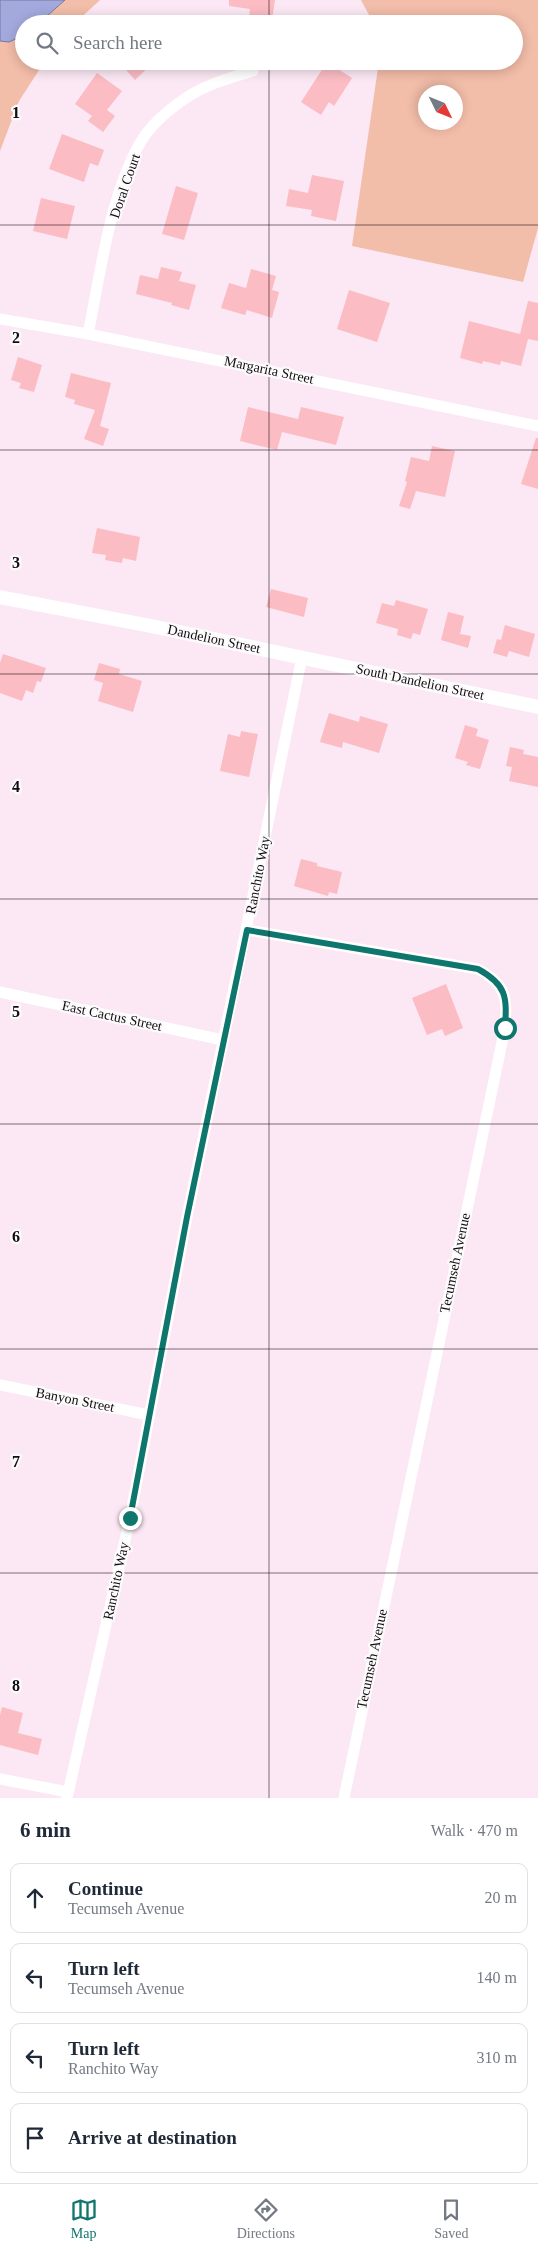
<!DOCTYPE html>
<meta charset="utf-8">
<style>
:root{--surface:#fff;--page:#f6f6f7;--text:#1f2937;--muted:#747a83;--line:#e0e1e3;--accent:#0f766e}
body{margin:0;font-family:Georgia,serif;background:var(--page);color:var(--text)}
.compass{position:absolute;left:418px;top:85px;width:45px;height:45px;border-radius:50%;background:var(--surface);box-shadow:0 2px 12px #0003;rotate:133deg}
.stop{position:absolute;width:15px;height:15px;margin:-11px;border:4px solid #0f766e;border-radius:50%;background:#fff}
.stop.end{background:#0f766e;border-color:#fff;box-shadow:0 1px 5px #0008}
.list{margin:0;padding:0;list-style:none}
h2{display:flex;justify-content:space-between;align-items:center;height:65px;margin:0;padding:0 20px;font-size:21px}
h2 small{font-size:16px;font-weight:400;color:var(--muted)}
.list li{display:grid;grid-template-columns:32px 1fr auto;gap:15px;align-items:center;box-sizing:border-box;height:70px;margin:0 10px 10px;padding:0 10px;border:1px solid var(--line);border-radius:10px}
.list b{display:block;font-size:19px;white-space:nowrap}
.list p{margin:0;font-size:16px;white-space:nowrap;color:var(--muted)}
.list em{font-size:16px;font-style:normal;color:var(--muted)}
.icon{flex:none;width:28px;height:28px;fill:none;stroke:currentColor;stroke-width:2;stroke-linecap:round;stroke-linejoin:round}
.map{position:relative;flex:none;width:538px;height:1798px;overflow:hidden}
.search{position:absolute;background:var(--surface);box-shadow:0 2px 12px #0003;left:15px;right:15px;top:15px;height:55px;display:flex;align-items:center;gap:12px;box-sizing:border-box;padding:0 18px;border-radius:28px;color:var(--muted);font-size:19px}
.sheet{height:385px;background:var(--surface)}
nav{display:flex;justify-content:space-around;align-items:center;box-sizing:border-box;height:70px;border-top:1px solid var(--line);background:var(--surface);font-size:14px;color:var(--muted)}
nav a{display:grid;justify-items:center;gap:2px}
nav .on{color:var(--accent)}
.map>svg:first-child{display:block}
.green{fill:#f2bda9;fill-rule:evenodd}
.water{fill:#a3a9dd;stroke:#7879a0}
.building{fill:#fbbcc3}
.lines{fill:none;stroke-linecap:round;stroke-linejoin:round}
.minor{stroke:#fff;stroke-width:11}
.tertiary{stroke:#fff;stroke-width:14}
.route{stroke:#0f766e;stroke-width:6}
.grid{fill:none;stroke:#140a11;stroke-width:1;stroke-opacity:0.55}
.labels{text-anchor:middle;dominant-baseline:central;stroke-width:4.5;stroke-linejoin:round;paint-order:stroke}
.street-label{font-size:14px;fill:#140a11;stroke:#fbfbfb}
.grid-label{font-size:16px;text-anchor:middle;font-weight:bold;fill:#140a11;stroke:#fbfbfb;stroke-width:4.5;stroke-linejoin:round;paint-order:stroke}
</style>
<div class="map">
<svg width="538" height="1798" viewBox="0 0 538 1798">
<rect width="100%" height="100%" fill="#fbe8f4"/>
<g class="green">
<path d="M0,0H100L74,24H24V61H45L19,101L0,151Z"/>
<path d="M361,0H538V228L523,282L352,246L379,61H514V24H374ZM426,92H456V122H426Z"/>
</g>
<path class="water" d="M0,0H65L38,24H24V35L9,42L0,41Z"/>
<g class="building">
<path d="M229,0H275L272,20L249,17L250,9L229,6Z"/>
<path d="M118,61H155L135,80Z"/>
<path d="M327,62L352,78L334,106L329,102L321,115L301,102Z"/>
<path d="M97,73L122,91L107,110L115,116L103,132L88,121L92,116L75,104Z"/>
<path d="M62,134L104,150L98,166L90,163L84,182L49,169Z"/>
<path d="M312,175L344,181L336,221L311,216L312,210L286,206L289,189L308,193Z"/>
<path d="M176,186L198,193L184,240L162,234Z"/>
<path d="M41,198L75,206L67,239L33,231Z"/>
<path d="M161,267L182,272L179,281L196,285L189,310L171,305L172,303L136,294L140,275L158,279Z"/>
<path d="M251,269L276,276L272,290L279,292L272,318L247,310L245,315L221,308L229,283L246,288Z"/>
<path d="M349,290L390,303L377,342L337,329Z"/>
<path d="M528,301L538,303V341L528,339L521,366L501,361L500,365L483,361L482,364L460,358L469,321L520,334Z"/>
<path d="M18,357L42,365L34,392L19,388L21,383L11,380Z"/>
<path d="M71,373L111,383L100,426L109,429L103,446L84,439L95,410L74,404L75,400L65,397Z"/>
<path d="M248,407L298,419L301,407L344,417L336,445L282,432L277,450L240,441Z"/>
<path d="M536,438H538V489L521,484Z"/>
<path d="M432,446L455,451L445,497L416,491L410,509L399,506L407,482L405,481L411,457L429,461Z"/>
<path d="M97,528L140,537L136,561L123,558L122,563L105,560L106,555L92,553Z"/>
<path d="M271,589L308,598L304,617L266,607Z"/>
<path d="M396,600L428,609L420,635L413,633L411,639L397,635L398,629L376,623L382,603L394,606Z"/>
<path d="M448,612L464,616L460,634L471,636L468,648L441,640Z"/>
<path d="M505,625L535,634L529,657L509,651L507,657L493,653L497,639L501,640Z"/>
<path d="M3,654L46,668L41,682L37,681L33,693L26,690L22,701L0,693V663Z"/>
<path d="M99,663L120,669L119,674L142,681L133,712L98,701L103,683L94,680Z"/>
<path d="M329,713L359,722L360,716L388,724L379,753L343,742L342,748L320,742Z"/>
<path d="M465,725L478,729L476,736L489,740L480,769L466,765L468,762L455,758Z"/>
<path d="M241,731L258,734L249,777L220,771L228,734L240,737Z"/>
<path d="M510,747L524,750L523,754L538,757V787L509,781L512,767L506,766Z"/>
<path d="M301,859L317,863V866L342,872L337,894L329,892L328,896L294,886Z"/>
<path d="M446,984L463,1028L445,1036L442,1029L427,1035L412,998Z"/>
<path d="M2,1707L23,1713L18,1733L42,1739L38,1755L0,1745V1715Z"/>
</g>
<g class="lines">
<g class="minor">
<path d="M0,319L88,334L538,426"/>
<path d="M88,334C101,272 109,198 140,143C150,126 167,111 183,100C204,85 229,78 253,71"/>
<path d="M247,930L478,969C507,985 507,997 505,1028L344,1798"/>
<path d="M0,992L223,1040"/>
<path d="M0,1385L149,1415"/>
<path d="M0,1779L68,1792"/>
<path d="M67,1798L130,1518L187,1217L302,657"/>
</g>
<path class="tertiary" d="M0,597L151,626L538,707"/>
</g>
<g class="lines">
<path class="route" d="M130,1518L187,1217L247,930L478,969C507,985 507,997 505,1028"/>
</g>
<path class="grid" d="M269,0V24M269,61V1798M0,225H538M0,450H538M0,674H538M0,899H538M0,1124H538M0,1349H538M0,1573H538"/>
<g class="labels">
<g class="street-label">
<text transform="translate(125 186) rotate(-71)">Doral Court</text>
<text transform="translate(269 370) rotate(12)">Margarita Street</text>
<text transform="translate(214 639) rotate(12)">Dandelion Street</text>
<text transform="translate(420 682) rotate(12)">South Dandelion Street</text>
<text transform="translate(258 875) rotate(-79)">Ranchito Way</text>
<text transform="translate(112 1016) rotate(12)">East Cactus Street</text>
<text transform="translate(455 1263) rotate(-78)">Tecumseh Avenue</text>
<text transform="translate(75 1400) rotate(11)">Banyon Street</text>
<text transform="translate(116 1581) rotate(-78)">Ranchito Way</text>
<text transform="translate(372 1659) rotate(-78)">Tecumseh Avenue</text>
</g>
</g>
<g class="grid-label">
<text x="16" y="118">1</text>
<text x="16" y="343">2</text>
<text x="16" y="568">3</text>
<text x="16" y="792">4</text>
<text x="16" y="1017">5</text>
<text x="16" y="1242">6</text>
<text x="16" y="1467">7</text>
<text x="16" y="1691">8</text>
</g>
</svg>
<svg class="compass" viewBox="-18 -18 36 36"><path d="M0-13l5 13h-10z" fill="#e53935"/><path d="M0 13l5-13h-10z" fill="#747a83"/></svg>
<div class="stop" style="left:505px;top:1028px"></div>
<div class="stop end" style="left:130px;top:1518px"></div>
<div class="search"><svg class="icon" aria-label="search" viewBox="0 0 24 24"><circle cx="10" cy="10" r="6"/><path d="M15 15l6 6"/></svg>Search here</div>
</div>
<section class="sheet">
<h2>6 min<small>Walk · 470 m</small></h2>
<ul class="list">
<li><svg class="icon" aria-label="ahead" viewBox="0 0 24 24"><path d="M12 20V5M6 11l6-6 6 6"/></svg><div><b>Continue</b><p>Tecumseh Avenue</p></div><em>20 m</em></li>
<li><svg class="icon" aria-label="left" viewBox="0 0 24 24"><path d="M17 20v-9H6M10 6l-5 5 5 5"/></svg><div><b>Turn left</b><p>Tecumseh Avenue</p></div><em>140 m</em></li>
<li><svg class="icon" aria-label="left" viewBox="0 0 24 24"><path d="M17 20v-9H6M10 6l-5 5 5 5"/></svg><div><b>Turn left</b><p>Ranchito Way</p></div><em>310 m</em></li>
<li><svg class="icon" aria-label="arrive" viewBox="0 0 24 24"><path d="M6 21V4h12l-3 4 3 4H6"/></svg><div><b>Arrive at destination</b></div></li>
</ul>
</section>
<nav>
<a class="on"><svg class="icon" aria-label="map" viewBox="0 0 24 24"><path d="M3 6l6-2 6 2 6-2v14l-6 2-6-2-6 2zM9 4v14M15 6v14"/></svg>Map</a>
<a><svg class="icon" aria-label="directions" viewBox="0 0 24 24"><path d="M12 3l9 9-9 9-9-9zM9 14v-3h6M13 9l2 2-2 2"/></svg>Directions</a>
<a><svg class="icon" aria-label="saved" viewBox="0 0 24 24"><path d="M7 4h10v16l-5-4-5 4z"/></svg>Saved</a>
</nav>
